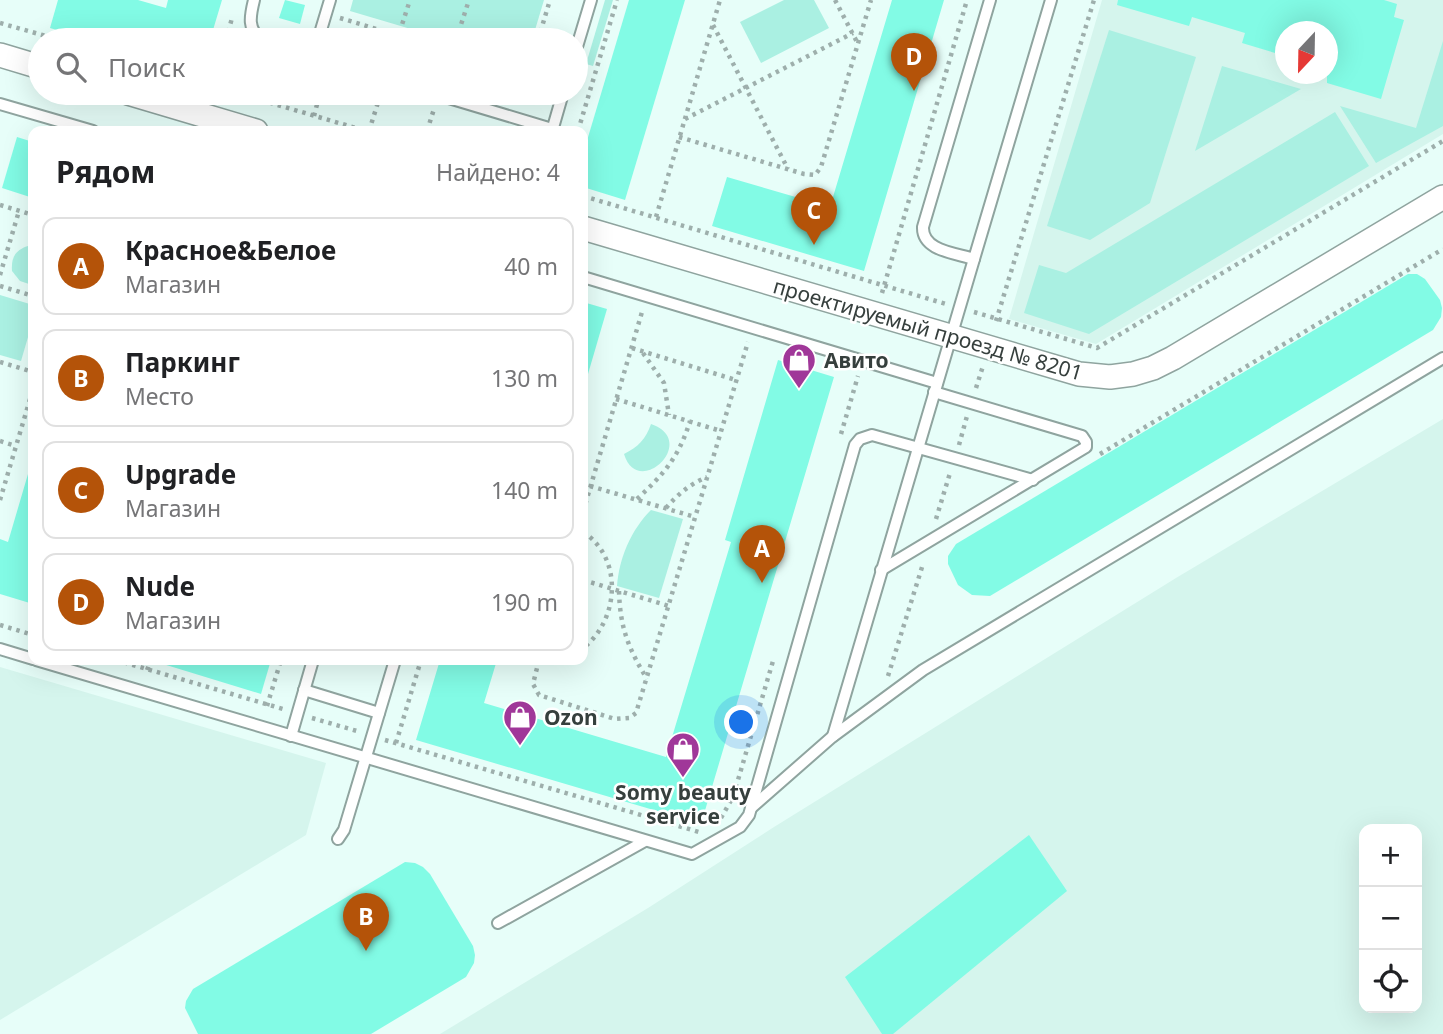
<!DOCTYPE html>
<html lang="ru">
<meta charset="utf-8">
<style>
:root{--surface:#fff;--page:#f6f6f6;--text:#202124;--muted:#757577;--line:#e0e0e0;--accent:#b45309}
body{margin:0;font-family:"Noto Sans",sans-serif;background:var(--page);color:var(--text)}
.controls{position:absolute;right:21px;bottom:21px;display:grid;overflow:hidden;border-radius:14px;box-shadow:0 7px 28px #0002}
.controls button{width:63px;height:63px;display:grid;place-items:center;padding:0;border:0;border-bottom:2px solid var(--line);background:var(--surface);color:var(--text);font:35px sans-serif}
.compass{position:absolute;left:1275px;top:21px;width:63px;height:63px;border-radius:50%;background:var(--surface);box-shadow:0 7px 28px #0002;rotate:202deg}
.you{position:absolute;left:742px;top:723px;width:24px;height:24px;margin:-18px;border:5px solid #fff;border-radius:50%;background:#1a73e8;box-shadow:0 0 0 10px #1a73e833}
.badge{display:grid;place-items:center;width:46px;height:46px;border-radius:50%;background:var(--accent);color:#fff;font-size:23px;font-weight:700}
.pin{position:absolute;translate:-50% -58px;filter:drop-shadow(0 2px 4px #0008)}
.pin::after{content:'';position:absolute;top:37px;width:24px;height:21px;background:inherit;clip-path:polygon(0 0,100% 0,50% 100%)}
.list{margin:0;padding:0;list-style:none}
h2{display:flex;justify-content:space-between;align-items:center;height:91px;margin:0;padding:0 28px;font-size:30px}
h2 small{font-size:23px;font-weight:400;color:var(--muted)}
.list li{display:grid;grid-template-columns:46px 1fr auto;gap:21px;align-items:center;box-sizing:border-box;height:98px;margin:0 14px 14px;padding:0 14px;border:2px solid var(--line);border-radius:14px}
.list b{display:block;font-size:26px;white-space:nowrap}
.list p{margin:0;font-size:23px;white-space:nowrap;color:var(--muted)}
.list em{font-size:23px;font-style:normal;color:var(--muted)}
.icon{flex:none;width:38px;height:38px;fill:none;stroke:currentColor;stroke-width:2;stroke-linecap:round;stroke-linejoin:round}
.map{position:relative;flex:none;width:1443px;height:1034px;overflow:hidden}
.search{position:absolute;background:var(--surface);box-shadow:0 7px 28px #0002;left:28px;top:28px;width:560px;height:77px;display:flex;align-items:center;gap:18px;box-sizing:border-box;padding:0 24px;border-radius:38px;color:var(--muted);font-size:26px}
.panel{position:absolute;background:var(--surface);box-shadow:0 7px 28px #0002;left:28px;top:126px;width:560px;height:539px;border-radius:14px}
.map>svg:first-child{display:block}
.built{fill:#d5f5ed;fill-rule:evenodd}
.green{fill:#aaf0e2}
.building{fill:#82fbe5}
.lines{fill:none;stroke-linecap:round;stroke-linejoin:round}
.lane-casing{stroke:#8fa49f;stroke-width:14}
.street-casing{stroke:#8fa49f;stroke-width:26}
.path{stroke:#9eafac;stroke-width:4.5;stroke-dasharray:3.5 5;stroke-linecap:butt}
.lane{stroke:#fff;stroke-width:10}
.street{stroke:#fff;stroke-width:23}
.labels{text-anchor:middle;dominant-baseline:central;stroke-width:5;stroke-linejoin:round;paint-order:stroke}
.street-label{font-size:21px;fill:#363f3d;stroke:#fff}
.poi-label{font-size:21px;font-weight:bold;fill:#363f3d;stroke:#fff;text-anchor:start}
</style>
<div class="map">
<svg width="1443" height="1034" viewBox="0 0 1443 1034">
<rect width="100%" height="100%" fill="#e7fef9"/>
<g class="built">
<path d="M1102,0H1443V134L1096,344L1009,319ZM1286,32H1328V74H1286Z"/>
<path d="M1443,419V1034H440L648,908L774,827L1176,578ZM1364,829H1417V1008H1364Z"/>
<path d="M0,667L326,763L306,835L0,1020Z"/>
</g>
<g class="green">
<path d="M353,0H544L532,40H448L350,11Z"/>
<path d="M605,0H613L593,66L586,64Z"/>
<path d="M784,0H814L829,28L761,63L740,22Z"/>
<path d="M1109,30L1196,57L1150,203L1090,240L1047,226Z"/>
<path d="M1443,41V126L1376,163L1340,106L1416,128Z"/>
<path d="M1222,66L1301,89L1195,151Z"/>
<path d="M1335,112L1369,166L1089,334L1024,313L1039,265L1066,273Z"/>
<path d="M28,246H33L32,285L20,281L12,271C11,258 15,250 28,246Z"/>
<path d="M0,295L33,305V320L21,361L0,355Z"/>
<path d="M651,424C700,441 638,500 624,454C638,447 646,439 651,424Z"/>
<path d="M651,510L683,519L659,598L617,586C619,558 631,530 651,510Z"/>
</g>
<g class="building">
<path d="M58,0H138L166,8L168,0H222L210,40H90L50,28Z"/>
<path d="M285,0L305,5L300,24L279,18Z"/>
<path d="M629,0H685L625,200L583,187V154Z"/>
<path d="M892,0H944L864,271L712,226L727,177L830,207Z"/>
<path d="M1118,0H1384L1397,4L1394,17L1404,20L1381,99L1327,83V32H1285V56L1242,43L1245,33L1192,17L1189,26L1117,5Z"/>
<path d="M17,137L33,142V198L2,188Z"/>
<path d="M1408,274H1417L1425,279L1440,300L1442,308L1441,317L1433,330L990,596L972,595L958,585L948,564V556L956,544Z"/>
<path d="M583,302L607,309L588,374L583,373Z"/>
<path d="M778,360L834,377L701,824L416,740L440,660H497L484,703L666,757L731,542L725,540Z"/>
<path d="M28,474L33,475V604L0,594V539L8,542Z"/>
<path d="M164,660H271L261,694L163,664Z"/>
<path d="M1029,835L1067,891L893,1034H882L845,977Z"/>
<path d="M405,862L415,863L423,867L430,874L473,946L475,955L474,963L466,977L371,1034H198L185,1008L186,1001L193,989Z"/>
</g>
<g class="lines">
<g class="lane-casing">
<g id="lane">
<path d="M254,0C250,16 247,30 262,40"/>
<path d="M990,0L923,227C922,251 956,253 974,259L1051,0"/>
<path d="M318,40L330,0"/>
<path d="M576,50L591,0"/>
<path d="M432,93L552,129"/>
<path d="M0,104L93,131"/>
<path d="M552,131L563,93"/>
<path d="M583,277L937,383"/>
<path d="M881,570L1086,447V442L1082,436L934,392"/>
<path d="M0,649L33,659"/>
<path d="M36,660L692,854L740,827L749,815L855,445L860,439L872,435L1033,480"/>
<path d="M304,690L379,713"/>
<path d="M291,736L313,660"/>
<path d="M833,736L974,259"/>
<path d="M751,808L832,737L923,670L1443,358"/>
<path d="M338,839L344,830L395,660"/>
<path d="M498,923L645,841"/>
</g>
</g>
<g class="street-casing">
<g id="street">
<path d="M0,55L40,67"/>
<path d="M128,93L256,131"/>
<path d="M583,228L1079,374L1110,377L1133,374L1153,368L1173,358L1443,197"/>
</g>
</g>
<g class="path">
<path d="M835,0L857,42"/>
<path d="M340,18L413,40"/>
<path d="M0,23L60,40"/>
<path d="M713,25L788,169"/>
<path d="M226,40L232,18"/>
<path d="M397,40L410,0"/>
<path d="M456,40L469,0"/>
<path d="M538,40L550,0"/>
<path d="M237,93L366,131"/>
<path d="M520,104L523,93"/>
<path d="M314,116L320,93"/>
<path d="M685,119L853,33"/>
<path d="M369,131L381,93"/>
<path d="M427,131L434,109"/>
<path d="M578,131L617,0"/>
<path d="M679,137L804,174L815,175L821,167L871,0"/>
<path d="M583,196L946,304"/>
<path d="M0,205L33,215"/>
<path d="M656,217L720,0"/>
<path d="M0,275L19,211"/>
<path d="M0,286L33,296"/>
<path d="M882,293L967,0"/>
<path d="M974,312L1097,348L1443,141"/>
<path d="M996,321L1094,0"/>
<path d="M632,348L736,380"/>
<path d="M643,353L664,383L669,415"/>
<path d="M0,362L33,372"/>
<path d="M976,388L983,366"/>
<path d="M616,399L721,431"/>
<path d="M841,434L858,376"/>
<path d="M0,441L16,446"/>
<path d="M959,445L967,416"/>
<path d="M1100,454L1443,249"/>
<path d="M590,486L695,517"/>
<path d="M637,499C664,474 679,457 690,421"/>
<path d="M0,500L33,389"/>
<path d="M666,508C678,494 690,484 707,477"/>
<path d="M583,512L642,312"/>
<path d="M936,519L950,473"/>
<path d="M583,532C624,558 619,621 583,648"/>
<path d="M583,580L669,606"/>
<path d="M619,591C620,627 628,648 647,679"/>
<path d="M0,625L33,635"/>
<path d="M116,660L283,709"/>
<path d="M539,660L533,684L539,695L615,719L629,718L636,713L748,342"/>
<path d="M538,662L557,660"/>
<path d="M147,670L151,660"/>
<path d="M888,676L923,564"/>
<path d="M267,706L281,660"/>
<path d="M312,718L357,731"/>
<path d="M385,740L699,832"/>
<path d="M396,743L421,660"/>
<path d="M721,818L733,797L773,661"/>
</g>
<use href="#lane" class="lane"/>
<use href="#street" class="street"/>
</g>
<defs>
<g id="shop-pin" transform="scale(1.75)"><path d="M0 17L-7.5 6A9.5 9.5 0 1 1 7.5 6Z" fill="#a03799" stroke="#fff"/><path d="M-5-2.5h2.3a2.7 3.5 0 0 1 5.4 0H5L5.5 6h-11ZM-1.5-2.5h3a1.5 2.3 0 0 0-3 0Z" fill="#fff"/></g>
</defs>
<g fill-rule="evenodd">
<use href="#shop-pin" x="799" y="360"/>
<use href="#shop-pin" x="520" y="717"/>
<use href="#shop-pin" x="683" y="749"/>
</g>
<g class="labels">
<g class="street-label">
<text transform="translate(928 329) rotate(16)">проектируемый проезд № 8201</text>
</g>
<g class="poi-label">
<text x="824" y="360">Авито</text>
<text x="544" y="717">Ozon</text>
<text x="683" y="792" text-anchor="middle">Somy beauty<tspan x="683" dy="24">service</tspan></text>
</g>
</g>
</svg>
<div class="controls">
<button>+</button>
<button>−</button>
<button><svg class="icon" aria-label="locate" viewBox="0 0 24 24"><circle cx="12" cy="12" r="6"/><path d="M12 2v4M12 18v4M2 12h4M18 12h4"/></svg></button>
</div>
<svg class="compass" viewBox="-18 -18 36 36"><path d="M0-13l5 13h-10z" fill="#e53935"/><path d="M0 13l5-13h-10z" fill="#757577"/></svg>
<div class="you"></div>
<div class="pin badge" style="left:762px;top:583px">A</div>
<div class="pin badge" style="left:366px;top:951px">B</div>
<div class="pin badge" style="left:814px;top:245px">C</div>
<div class="pin badge" style="left:914px;top:91px">D</div>
<div class="search"><svg class="icon" aria-label="search" viewBox="0 0 24 24"><circle cx="10" cy="10" r="6"/><path d="M15 15l6 6"/></svg>Поиск</div>
<section class="panel">
<h2>Рядом<small>Найдено: 4</small></h2>
<ul class="list">
<li><span class="badge">A</span><div><b>Красное&amp;Белое</b><p>Магазин</p></div><em>40 m</em></li>
<li><span class="badge">B</span><div><b>Паркинг</b><p>Место</p></div><em>130 m</em></li>
<li><span class="badge">C</span><div><b>Upgrade</b><p>Магазин</p></div><em>140 m</em></li>
<li><span class="badge">D</span><div><b>Nude</b><p>Магазин</p></div><em>190 m</em></li>
</ul>
</section>
</div>
